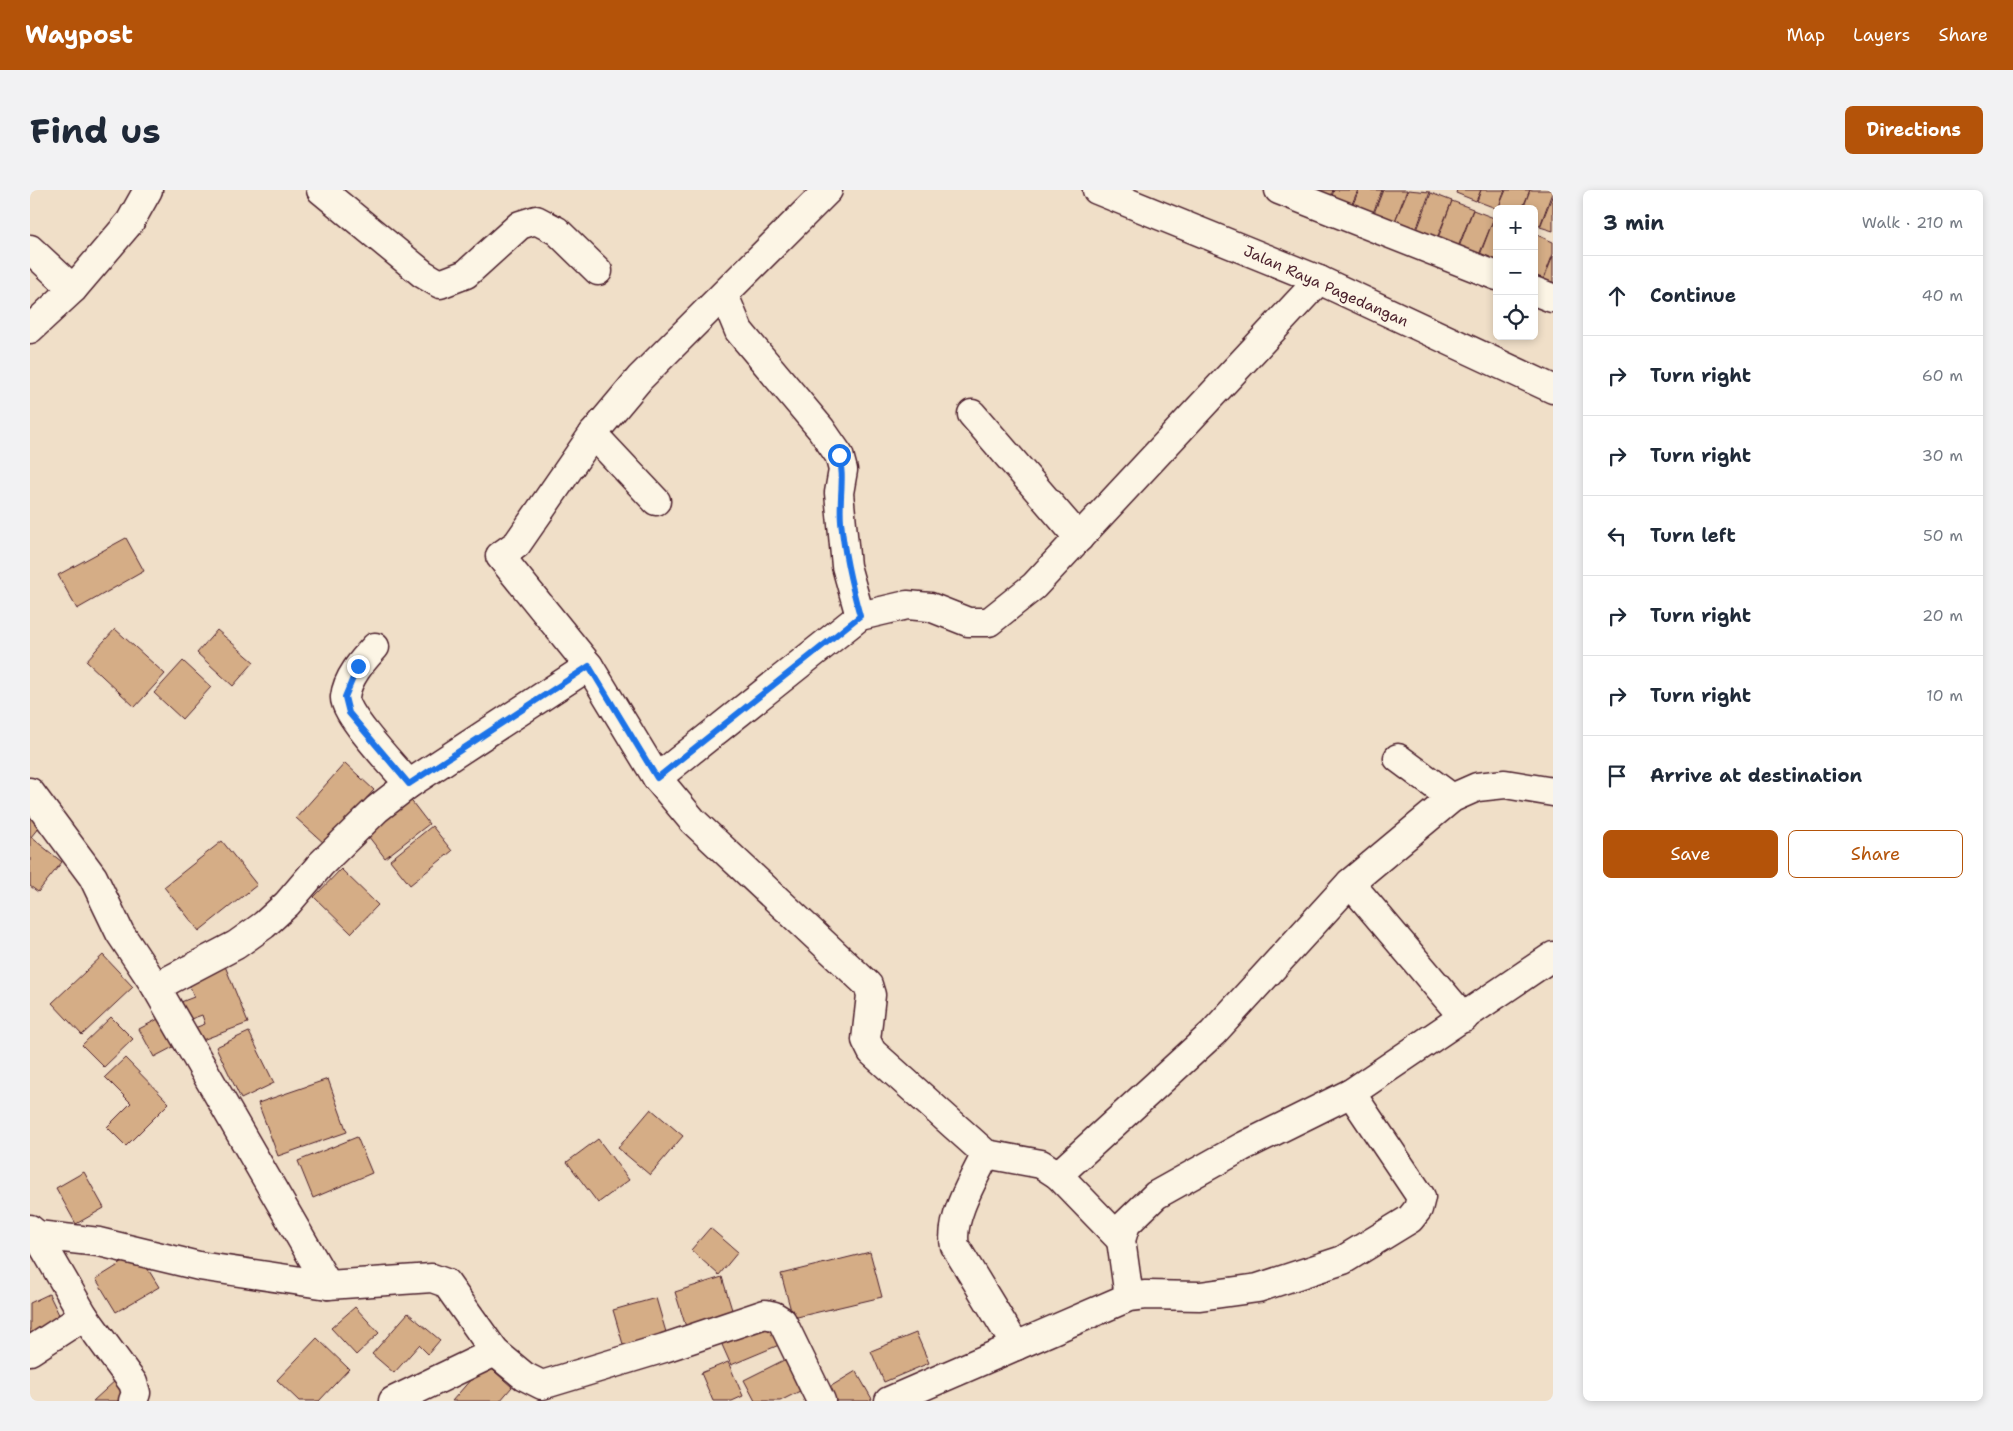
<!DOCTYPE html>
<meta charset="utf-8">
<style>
:root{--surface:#fff;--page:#f2f2f3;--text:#1f2937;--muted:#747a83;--line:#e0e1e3;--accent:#b45309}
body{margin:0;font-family:"Shantell Sans",sans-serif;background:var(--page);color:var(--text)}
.controls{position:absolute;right:15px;top:15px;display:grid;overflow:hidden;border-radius:8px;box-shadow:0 2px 8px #0003}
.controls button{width:45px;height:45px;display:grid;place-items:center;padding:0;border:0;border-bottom:1px solid var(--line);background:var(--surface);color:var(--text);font:25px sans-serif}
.stop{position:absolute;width:15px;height:15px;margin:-11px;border:4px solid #1a73e8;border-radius:50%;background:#fff}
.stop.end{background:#1a73e8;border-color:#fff;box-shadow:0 1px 5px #0008}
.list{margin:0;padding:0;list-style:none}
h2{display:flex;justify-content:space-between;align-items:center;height:65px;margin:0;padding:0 20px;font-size:21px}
h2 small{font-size:16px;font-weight:400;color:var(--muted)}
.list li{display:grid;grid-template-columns:32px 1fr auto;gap:15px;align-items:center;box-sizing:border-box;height:80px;padding:0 20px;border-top:1px solid var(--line)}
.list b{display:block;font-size:19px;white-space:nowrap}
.list em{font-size:16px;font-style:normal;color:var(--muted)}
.actions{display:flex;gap:10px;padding:15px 20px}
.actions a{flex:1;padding:11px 0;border:1px solid var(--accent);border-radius:8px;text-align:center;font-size:18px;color:var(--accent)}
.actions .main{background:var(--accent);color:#fff}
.icon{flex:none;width:28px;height:28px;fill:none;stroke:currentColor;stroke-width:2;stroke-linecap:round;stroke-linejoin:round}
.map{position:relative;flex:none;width:1523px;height:1211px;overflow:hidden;border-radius:8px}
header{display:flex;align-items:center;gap:30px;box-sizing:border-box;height:70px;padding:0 25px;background:var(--accent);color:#fff}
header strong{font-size:24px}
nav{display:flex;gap:28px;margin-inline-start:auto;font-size:18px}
.intro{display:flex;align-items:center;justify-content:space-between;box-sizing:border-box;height:120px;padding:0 30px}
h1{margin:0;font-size:35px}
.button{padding:12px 22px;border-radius:8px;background:var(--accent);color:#fff;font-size:18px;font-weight:700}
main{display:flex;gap:30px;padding:0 30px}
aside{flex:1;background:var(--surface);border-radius:8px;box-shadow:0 2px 8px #0003}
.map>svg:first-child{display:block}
.building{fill:#d5ad86;stroke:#4a1f2b}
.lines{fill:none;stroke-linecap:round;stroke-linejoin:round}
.street-casing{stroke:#4a1f2b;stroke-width:31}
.secondary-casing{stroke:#4a1f2b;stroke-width:31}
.street{stroke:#fcf5e5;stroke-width:28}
.secondary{stroke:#fcf5e5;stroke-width:28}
.route{stroke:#1a73e8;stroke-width:6}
.labels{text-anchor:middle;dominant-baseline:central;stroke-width:5;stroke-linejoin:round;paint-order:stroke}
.street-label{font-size:15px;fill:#4a1f2b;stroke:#fcf5e5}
</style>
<header>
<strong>Waypost</strong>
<nav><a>Map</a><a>Layers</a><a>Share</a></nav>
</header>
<div class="intro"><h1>Find us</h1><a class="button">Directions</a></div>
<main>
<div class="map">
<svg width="1523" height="1211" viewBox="0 0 1523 1211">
<rect width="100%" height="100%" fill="#f0dfc8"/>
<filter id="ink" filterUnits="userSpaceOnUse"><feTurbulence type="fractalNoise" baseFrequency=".02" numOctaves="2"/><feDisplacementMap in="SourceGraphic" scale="10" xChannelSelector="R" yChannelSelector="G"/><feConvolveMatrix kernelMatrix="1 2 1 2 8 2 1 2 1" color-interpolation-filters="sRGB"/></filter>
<g filter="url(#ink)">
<g class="building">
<path d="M1286,0H1303L1301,6Z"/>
<path d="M1304,0H1328L1322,14L1302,6Z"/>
<path d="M1329,0H1352L1343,23L1323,14Z"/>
<path d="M1353,0H1377L1365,31L1344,23Z"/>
<path d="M1378,0L1400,2L1386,40L1365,31Z"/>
<path d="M1427,0H1451L1446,11L1426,3Z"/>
<path d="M1451,0H1475L1468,19L1447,11Z"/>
<path d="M1476,0H1500L1492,19H1468Z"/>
<path d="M1500,0H1523L1510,36L1504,34V19H1493Z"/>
<path d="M1401,3L1422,11L1407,48L1387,40Z"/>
<path d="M1523,4V41L1510,37Z"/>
<path d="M1422,11L1443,19L1428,57L1408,48Z"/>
<path d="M1443,20L1464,28L1449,65L1429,57Z"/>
<path d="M1464,28L1467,29V72L1450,65Z"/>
<path d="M1507,45L1523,52V64L1513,90L1504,87V52Z"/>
<path d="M1523,66V94L1513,91Z"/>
<path d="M96,348L114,381L47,419L28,385Z"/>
<path d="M85,439L135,484L105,517L56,471Z"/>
<path d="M187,440L224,472L203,496L167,463Z"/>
<path d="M153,471L181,497L152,529L124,503Z"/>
<path d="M315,573L344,600L295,654L266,628Z"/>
<path d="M376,604L399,634L355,668L332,638Z"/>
<path d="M0,616L16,628L1,647L32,672L8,702L0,696Z"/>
<path d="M402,636L422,661L380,695L360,670Z"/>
<path d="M192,651L227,695L169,741L134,697Z"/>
<path d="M311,679L348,715L321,743L284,707Z"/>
<path d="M73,765L103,797L52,845L22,813Z"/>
<path d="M195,776L218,833L167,852L162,839L175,834L172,825L158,830L151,812L164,807L158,791Z"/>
<path d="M81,827L103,849L74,877L52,855Z"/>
<path d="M130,828L145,856L124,867L109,839Z"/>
<path d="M219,842L244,893L211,909L186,857Z"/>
<path d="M95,868L139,913L96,956L77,937L101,913L75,887Z"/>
<path d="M298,889L317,942L248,966L228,913Z"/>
<path d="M621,919L653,946L620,985L588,958Z"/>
<path d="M327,947L342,983L283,1008L268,971Z"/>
<path d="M568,949L599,990L568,1013L537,972Z"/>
<path d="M54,982L74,1018L46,1034L26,998Z"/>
<path d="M680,1038L708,1062L689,1085L661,1060Z"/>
<path d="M840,1062L852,1107L763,1128L751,1084Z"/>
<path d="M108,1063L129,1097L86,1122L66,1089Z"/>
<path d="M692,1087L703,1123L656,1137L645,1102Z"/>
<path d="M19,1104L35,1137L0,1153V1113Z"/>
<path d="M626,1108L638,1149L595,1161L583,1120Z"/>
<path d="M325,1117L349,1143L326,1165L301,1138Z"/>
<path d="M378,1123L410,1150L398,1164L389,1155L364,1183L342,1164Z"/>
<path d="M737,1128L749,1155L701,1175L689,1148Z"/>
<path d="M886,1143L899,1173L854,1192L841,1161Z"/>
<path d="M287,1148L319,1179L289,1211H269L247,1190Z"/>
<path d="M756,1169L772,1200L750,1211H725L714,1190Z"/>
<path d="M698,1172L713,1206L702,1211H683L671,1183Z"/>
<path d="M455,1173L482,1197L470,1211H422Z"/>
<path d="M826,1181L842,1209L839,1211H806L798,1198Z"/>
<path d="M87,1189L95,1211H63Z"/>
</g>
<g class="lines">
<g class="street-casing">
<g id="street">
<path d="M291,0L393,84L410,94L436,84L490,35L506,30L527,41L568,81"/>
<path d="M798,0L610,188L563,244L487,354L470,366L559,476L627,588L663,631L838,795L841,805L836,850L842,862L956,964L1011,974L1028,985L1091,1050"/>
<path d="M1249,0L1467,86"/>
<path d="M0,59L43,99"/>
<path d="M1504,101L1522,108"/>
<path d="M694,105L709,141L791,239L809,265L813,280L809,303L816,376L830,426"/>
<path d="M0,139L43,99L100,32L118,0"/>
<path d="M942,224L1049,348"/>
<path d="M563,244L626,311"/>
<path d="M345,457C333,470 317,488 315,507C313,523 366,579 379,594"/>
<path d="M1368,568L1422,608"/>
<path d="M627,588L830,426L877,415L900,417L938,432H959L1004,396L1289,90"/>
<path d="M0,602L63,687L90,743L126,797L298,1095"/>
<path d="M1320,693L1434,828"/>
<path d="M126,797L206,755L234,735L257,714L291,674L347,619L379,594L559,476"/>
<path d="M956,964C944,988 919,1030 925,1056L986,1156"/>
<path d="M1028,985L1183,843L1320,693L1422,608L1447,597L1475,594L1523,602"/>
<path d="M0,1039L7,1045L54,1126L0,1161"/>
<path d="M7,1045L69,1052L169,1076L298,1095L402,1088L416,1093L465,1162L494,1186L512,1195L634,1158L735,1124L744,1126L752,1131L791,1211"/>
<path d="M1099,1107L1091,1050L1096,1034L1126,1005L1212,957L1321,903L1523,766"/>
<path d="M54,1126L103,1193L106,1203L103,1211"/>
<path d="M363,1211L465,1162"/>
<path d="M859,1211L1099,1107L1116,1105L1170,1106L1228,1098L1313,1070L1380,1029L1388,1019L1391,1007L1321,903"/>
</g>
</g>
<g class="secondary-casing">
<path id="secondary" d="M1067,0L1289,90L1523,199"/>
</g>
<use href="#street" class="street"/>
<use href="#secondary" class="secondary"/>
</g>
</g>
<g class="lines" filter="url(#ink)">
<path class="route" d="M328,476L315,507L319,523L379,594L559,476L627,588L830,426C821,394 814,364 811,331C809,308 815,286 809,265"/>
</g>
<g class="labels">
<g class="street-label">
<text transform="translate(1296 96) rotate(24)">Jalan Raya Pagedangan</text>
</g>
</g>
</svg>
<div class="controls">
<button>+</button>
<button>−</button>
<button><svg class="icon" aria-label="locate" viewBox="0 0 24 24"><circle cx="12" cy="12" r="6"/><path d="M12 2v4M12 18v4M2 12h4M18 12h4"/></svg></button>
</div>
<div class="stop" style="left:809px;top:265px"></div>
<div class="stop end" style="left:328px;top:476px"></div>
</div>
<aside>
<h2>3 min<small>Walk · 210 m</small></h2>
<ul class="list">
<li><svg class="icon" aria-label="ahead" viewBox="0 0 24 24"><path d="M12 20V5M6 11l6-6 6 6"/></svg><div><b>Continue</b></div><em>40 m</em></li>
<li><svg class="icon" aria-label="right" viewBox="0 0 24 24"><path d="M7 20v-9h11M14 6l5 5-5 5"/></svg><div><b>Turn right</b></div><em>60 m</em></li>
<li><svg class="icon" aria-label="right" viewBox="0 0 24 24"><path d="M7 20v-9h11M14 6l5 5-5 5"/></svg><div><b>Turn right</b></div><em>30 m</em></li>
<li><svg class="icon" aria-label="left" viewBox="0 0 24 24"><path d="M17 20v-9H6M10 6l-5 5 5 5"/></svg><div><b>Turn left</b></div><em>50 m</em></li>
<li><svg class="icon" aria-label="right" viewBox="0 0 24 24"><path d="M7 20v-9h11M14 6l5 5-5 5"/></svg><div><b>Turn right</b></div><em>20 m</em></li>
<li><svg class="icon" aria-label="right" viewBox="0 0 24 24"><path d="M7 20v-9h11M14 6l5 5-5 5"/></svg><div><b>Turn right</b></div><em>10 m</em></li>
<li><svg class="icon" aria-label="arrive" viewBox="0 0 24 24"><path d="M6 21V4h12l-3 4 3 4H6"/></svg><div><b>Arrive at destination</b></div></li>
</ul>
<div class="actions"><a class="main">Save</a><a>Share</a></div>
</aside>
</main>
